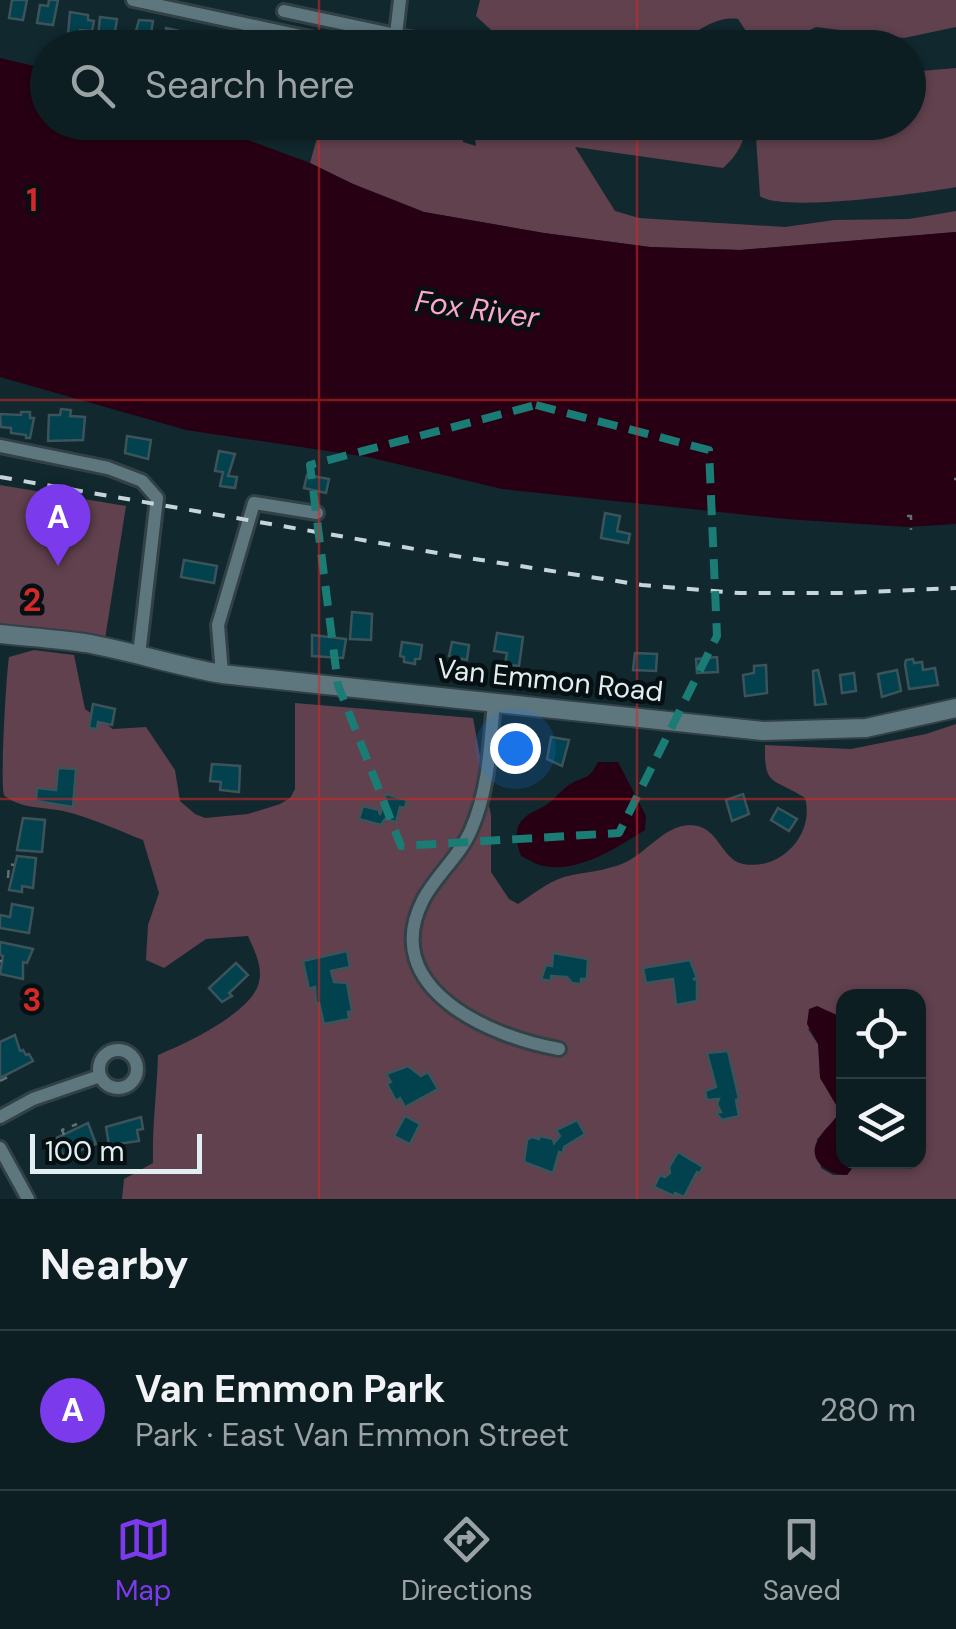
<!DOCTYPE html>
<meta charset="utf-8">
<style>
:root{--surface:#0d1e22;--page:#1b2b2f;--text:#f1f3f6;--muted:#9aa2a5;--line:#2d3c40;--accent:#7c3aed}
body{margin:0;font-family:"DM Sans",sans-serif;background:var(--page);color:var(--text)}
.controls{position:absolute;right:30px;bottom:30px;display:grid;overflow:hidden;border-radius:20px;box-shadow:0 2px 8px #0004}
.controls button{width:90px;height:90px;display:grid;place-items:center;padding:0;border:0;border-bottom:2px solid var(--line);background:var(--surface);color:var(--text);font:50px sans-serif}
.scale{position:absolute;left:30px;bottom:25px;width:172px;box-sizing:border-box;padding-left:10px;border:5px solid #e1eef2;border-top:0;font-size:28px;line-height:35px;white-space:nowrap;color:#e1eef2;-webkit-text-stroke:8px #060f12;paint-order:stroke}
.you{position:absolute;left:515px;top:748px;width:35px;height:35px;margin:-25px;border:8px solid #fff;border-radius:50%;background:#1a73e8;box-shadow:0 0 0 15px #1a73e833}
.badge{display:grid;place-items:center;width:65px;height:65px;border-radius:50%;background:var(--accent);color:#fff;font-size:32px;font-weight:700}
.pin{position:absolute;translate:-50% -82px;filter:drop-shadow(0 2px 5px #0008)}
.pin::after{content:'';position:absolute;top:52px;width:35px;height:30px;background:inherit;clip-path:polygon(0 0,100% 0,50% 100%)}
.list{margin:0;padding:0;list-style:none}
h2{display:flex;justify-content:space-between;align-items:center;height:130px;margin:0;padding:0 40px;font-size:42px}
h2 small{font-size:32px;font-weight:400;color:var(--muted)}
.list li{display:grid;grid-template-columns:65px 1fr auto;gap:30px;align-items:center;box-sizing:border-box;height:160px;padding:0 40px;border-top:2px solid var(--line)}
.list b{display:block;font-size:38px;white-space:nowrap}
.list p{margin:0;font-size:32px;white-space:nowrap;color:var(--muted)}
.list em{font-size:32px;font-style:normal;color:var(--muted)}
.icon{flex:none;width:55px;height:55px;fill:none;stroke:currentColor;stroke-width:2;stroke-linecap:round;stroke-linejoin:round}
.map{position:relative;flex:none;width:956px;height:1199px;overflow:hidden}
.search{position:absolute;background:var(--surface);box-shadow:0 2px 8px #0004;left:30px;right:30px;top:30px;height:110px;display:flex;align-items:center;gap:25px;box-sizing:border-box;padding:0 35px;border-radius:55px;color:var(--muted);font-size:38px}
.sheet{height:290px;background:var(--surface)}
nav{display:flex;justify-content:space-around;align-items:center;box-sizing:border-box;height:140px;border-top:2px solid var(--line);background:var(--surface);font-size:28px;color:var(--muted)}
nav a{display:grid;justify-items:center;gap:5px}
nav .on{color:var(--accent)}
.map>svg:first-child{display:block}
.green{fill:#60414d;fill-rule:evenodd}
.water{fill:#270013}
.building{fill:#02414e;stroke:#3b5359;stroke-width:2.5}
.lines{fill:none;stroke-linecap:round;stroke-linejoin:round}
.street-casing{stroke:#324146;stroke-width:18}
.secondary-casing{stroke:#324146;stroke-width:22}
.path{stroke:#5e7176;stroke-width:2.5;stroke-dasharray:8 8;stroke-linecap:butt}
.street{stroke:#5e777e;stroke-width:12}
.secondary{stroke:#5e777e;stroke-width:18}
.rail{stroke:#c7d5da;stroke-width:4;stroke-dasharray:12 12;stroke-linecap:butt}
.marked{fill:none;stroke:#1a7c75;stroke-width:8;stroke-dasharray:20 12;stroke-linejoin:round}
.grid{fill:none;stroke:#d62828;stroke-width:2.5;stroke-opacity:0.55}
.labels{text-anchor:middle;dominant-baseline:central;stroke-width:9;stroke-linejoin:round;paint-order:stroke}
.street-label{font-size:28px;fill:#e1eef2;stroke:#060f12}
.water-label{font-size:30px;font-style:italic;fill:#faa7c9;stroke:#060f12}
.grid-label{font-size:32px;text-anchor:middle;font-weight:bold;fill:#d62828;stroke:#060f12;stroke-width:9;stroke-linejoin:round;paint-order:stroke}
</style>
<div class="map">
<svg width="956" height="1199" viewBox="0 0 956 1199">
<rect width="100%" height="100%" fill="#11282e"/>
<g class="green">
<path d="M480,0H956V27L904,38L816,27L808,31L805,47L747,48L746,31L738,19C704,14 683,54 647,41L643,30C639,29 591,39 586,41C580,43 577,47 570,47C561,47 555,40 549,35C503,38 513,51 476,16Z"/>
<path d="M956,68V187C924,193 780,213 760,196L755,123L908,122L909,72Z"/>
<path d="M321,123H462L463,142L476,146L474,132L477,123H747C744,142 738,155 723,168L575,147L615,211L639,218L785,227L834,220L909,219L956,211V232L740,250L650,247L544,233L424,212L353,184L310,163Z"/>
<path d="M0,485L126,506L105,639L0,625Z"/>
<path d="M34,650L74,655L85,709L113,729L146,727L175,770L180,801L195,814L205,818L248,814L280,804L290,798L295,789V703L473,718L491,816V872L509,899L518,904C532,895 548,882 564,877C583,872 606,871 624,863C647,853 663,826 690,825C719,825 720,859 743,864C781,871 815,834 805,798C773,777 764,788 765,745L851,749L926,734L956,724V1199H122L124,1179L153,1163C152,1126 157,1091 158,1055C185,1044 253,1012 259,982C263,966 254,950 248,936L206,939L164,968L146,960L148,925L159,893L143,840C117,830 90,817 63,811C44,807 19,809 4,795C0,785 6,676 9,657ZM844,996H918V1162H857L847,1175H833L821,1168L817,1139L832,1125L840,1111L829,1093L818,1044L808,1029L837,1015L843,1025Z"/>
</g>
<g class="water">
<path d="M0,58L47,69L48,122L202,123L310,163L353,184L424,212L544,233L650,247L740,250L956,232V524L907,527L786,519L502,489L368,457L186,430L0,377Z"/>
<path d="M598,762H618L646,816L645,830C616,848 579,873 544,866C536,865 528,859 521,856C511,827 518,818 543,807C554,801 562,788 574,782C575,781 587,777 588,776C593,772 595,767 598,762Z"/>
<path d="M817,1006L837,1015L843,1025L844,1162H857L847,1175C827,1175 805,1159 819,1138C825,1128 834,1122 840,1111L820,1078L818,1044L807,1024L809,1009Z"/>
</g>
<g class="building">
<path d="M12,0H27L23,20L9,18Z"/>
<path d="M49,0H58L53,25L37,23L40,5L48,6Z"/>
<path d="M70,12L88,15V20L94,21L92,31L80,30L79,35L68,34Z"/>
<path d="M100,17L117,19L115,32L120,33L118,46L97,47Z"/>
<path d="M139,20L153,21L151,34H146L145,40L134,38Z"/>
<path d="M166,28L188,33L185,48H167Z"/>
<path d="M61,409L71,410L70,416L85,417L83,440L48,441L49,415H60Z"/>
<path d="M21,412H30V418H34L30,438H26V435L11,433V428L1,427L0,414L21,415Z"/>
<path d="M127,436L151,440L148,459L125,453Z"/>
<path d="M219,451L235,454L228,476L237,477L235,488L220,486L223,472L215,471Z"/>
<path d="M307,475L329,479L326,493L304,488Z"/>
<path d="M605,513L620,516L617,531L630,534L628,543L601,538Z"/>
<path d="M184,560L217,566L214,583L181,577Z"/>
<path d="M352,612L372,614L371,640L350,639Z"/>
<path d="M497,633L523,637L519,666L505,664L507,653L494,651Z"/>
<path d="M312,635L346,639L343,658L312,656Z"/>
<path d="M402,642L422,645L420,659H415V664L404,662V657L400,656Z"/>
<path d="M452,642L469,645L467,660L449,656Z"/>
<path d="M635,653L657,654L656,671L633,670Z"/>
<path d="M717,657L718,672L697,673L696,659Z"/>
<path d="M913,659L914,663L922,662L923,670L935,668L938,685L909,689L905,664L906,660Z"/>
<path d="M766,665L767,693L745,696L743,675L754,673V666Z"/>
<path d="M818,670L826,704L815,705L813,671Z"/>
<path d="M897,670L901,691L882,697L878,674Z"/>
<path d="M854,673L856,691L842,693L840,675Z"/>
<path d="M93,704L115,709L112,725L98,722L97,729L89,728Z"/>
<path d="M551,737L569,740L562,766L547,759Z"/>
<path d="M212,764L240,766L239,792L220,790L221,782L210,781Z"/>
<path d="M58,768L76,769L73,807L36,801L37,788L56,790Z"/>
<path d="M386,794L407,800L405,808L400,807L396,822L385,819L381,825L359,819L363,806L379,810L380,815Z"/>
<path d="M743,794L749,814L732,821L726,800Z"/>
<path d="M778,808L797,819L789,831L771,820Z"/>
<path d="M23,818L45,820L42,852L17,850Z"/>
<path d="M17,856L36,858L33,888L22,886V892L9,890Z"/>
<path d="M12,904L33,908L29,933L0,928V915L10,917Z"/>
<path d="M0,942L33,949L27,963L23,962V979L0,974L3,956L0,955Z"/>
<path d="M347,951L350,967L331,971L334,982L347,983L352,1011L348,1012L349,1019L324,1024L319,1003L316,1004L315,987L309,989L303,961Z"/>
<path d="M553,953L588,959L587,979H581V984L572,983L567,977L551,976V981L541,979L546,965L552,966Z"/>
<path d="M690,960L697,978L693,979L697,980V1001L676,1005L673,979L646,983L643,968Z"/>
<path d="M236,963L248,975L229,993L232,996L222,1002L209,988Z"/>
<path d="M15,1035L20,1051L23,1050L26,1055L29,1054L33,1061L0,1078V1042Z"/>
<path d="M728,1051L739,1099L736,1100L739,1116L722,1120L716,1113L721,1112L717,1104L719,1099L707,1100L705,1091L716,1087L707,1053Z"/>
<path d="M408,1066L421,1076L428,1072L438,1089L405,1107L400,1098L396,1101L387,1084L391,1082L386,1074Z"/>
<path d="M405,1116L420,1124L410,1144L394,1136Z"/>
<path d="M141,1117L143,1129L137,1130L139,1141L109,1145L106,1127Z"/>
<path d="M577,1120L585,1134L564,1147L563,1153L559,1152L553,1173L524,1162L527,1140L532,1137L539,1139L540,1136L553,1139L554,1143L560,1136L556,1130Z"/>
<path d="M88,1123L96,1144L64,1157L56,1138Z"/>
<path d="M678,1152L703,1167L700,1173L697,1172L684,1197L675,1193L674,1196L654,1187L660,1175L665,1177L670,1173L669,1167Z"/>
</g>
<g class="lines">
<g class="street-casing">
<g id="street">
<path d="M133,0L315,39"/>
<path d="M284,11L438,44"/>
<path d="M396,34L400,0"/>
<path d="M0,446L108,468L142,481L157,498L139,655"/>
<path d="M222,674L218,625L254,503L317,513"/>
<path d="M494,702C490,745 489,789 471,830C460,856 436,875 423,900C378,988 490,1037 559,1049"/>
<circle cx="118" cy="1069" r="19"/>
<path d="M0,1117L33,1099L100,1076"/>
<path d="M0,1148L28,1199"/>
</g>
</g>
<g class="secondary-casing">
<path id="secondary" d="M0,634C28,637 57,639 85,643C131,651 175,666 222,674L763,731L866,728L956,708"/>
</g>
<g class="path">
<path d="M954,479H956"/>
<path d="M907,516H911V530"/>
<path d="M8,878L9,864L14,865"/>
<path d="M0,961H2"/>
<path d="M0,1081L8,1077"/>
<path d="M64,1135L62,1130L77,1124"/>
</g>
<use href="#street" class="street"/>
<use href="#secondary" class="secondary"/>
<path class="rail" d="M0,477L449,555L642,585L739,593H846L956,588"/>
</g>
<path class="marked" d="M536,405L709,450L717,636L619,833L401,846L338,685L310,465Z"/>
<path class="grid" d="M319,0V48M637,0V48M319,122V1199M637,122V1199M0,400H956M0,799H956"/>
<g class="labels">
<g class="street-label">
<text transform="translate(550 680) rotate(6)">Van Emmon Road</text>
</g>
<g class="water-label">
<text transform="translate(477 309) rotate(8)">Fox River</text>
</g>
</g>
<g class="grid-label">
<text x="32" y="211">1</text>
<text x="32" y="611">2</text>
<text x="32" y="1011">3</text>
</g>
</svg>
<div class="controls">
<button><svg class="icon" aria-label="locate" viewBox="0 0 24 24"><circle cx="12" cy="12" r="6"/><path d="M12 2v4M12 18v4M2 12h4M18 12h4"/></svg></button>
<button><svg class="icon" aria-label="layers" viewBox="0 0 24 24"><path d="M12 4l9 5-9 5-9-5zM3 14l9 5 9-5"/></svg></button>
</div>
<div class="scale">100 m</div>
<div class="you"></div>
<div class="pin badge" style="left:58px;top:566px">A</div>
<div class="search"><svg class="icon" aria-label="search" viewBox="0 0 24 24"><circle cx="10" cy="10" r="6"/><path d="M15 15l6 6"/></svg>Search here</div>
</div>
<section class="sheet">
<h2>Nearby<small></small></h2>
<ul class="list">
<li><span class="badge">A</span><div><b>Van Emmon Park</b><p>Park · East Van Emmon Street</p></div><em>280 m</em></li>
</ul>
</section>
<nav>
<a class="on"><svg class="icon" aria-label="map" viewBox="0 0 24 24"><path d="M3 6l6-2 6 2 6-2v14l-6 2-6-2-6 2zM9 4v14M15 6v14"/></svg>Map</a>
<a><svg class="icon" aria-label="directions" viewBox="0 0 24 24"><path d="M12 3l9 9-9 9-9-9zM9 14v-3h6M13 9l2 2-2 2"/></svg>Directions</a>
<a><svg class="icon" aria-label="saved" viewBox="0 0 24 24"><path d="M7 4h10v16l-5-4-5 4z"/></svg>Saved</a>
</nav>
